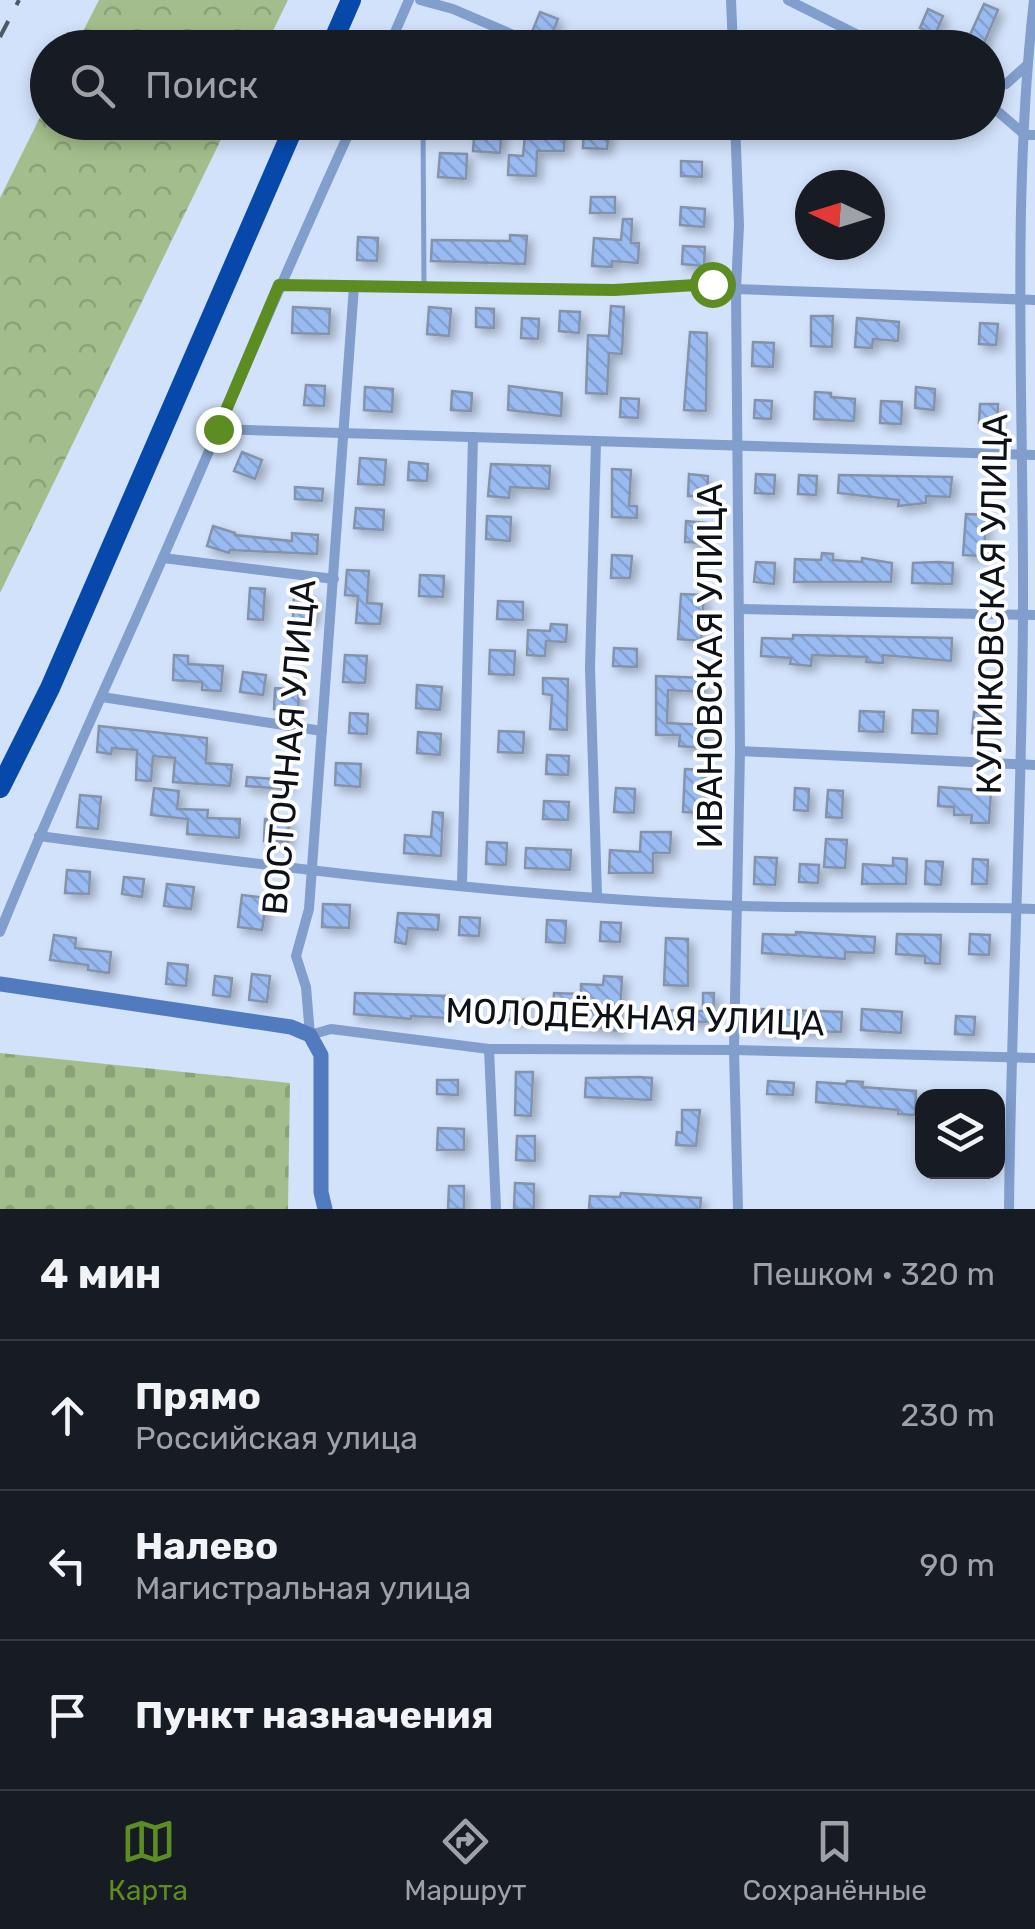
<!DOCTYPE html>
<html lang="ru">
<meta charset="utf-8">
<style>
:root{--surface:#171b24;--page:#242831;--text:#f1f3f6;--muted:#9ea1a6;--line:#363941;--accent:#5d8d22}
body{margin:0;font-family:Rubik,sans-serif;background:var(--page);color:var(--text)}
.controls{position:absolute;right:30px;bottom:30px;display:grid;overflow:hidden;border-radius:20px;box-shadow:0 5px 15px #0003}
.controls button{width:90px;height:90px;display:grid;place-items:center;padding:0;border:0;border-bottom:2px solid var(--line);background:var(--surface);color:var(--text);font:50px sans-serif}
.compass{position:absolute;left:795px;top:170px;width:90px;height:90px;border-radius:50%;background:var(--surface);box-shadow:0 5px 15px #0003;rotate:274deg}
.stop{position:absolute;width:30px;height:30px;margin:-22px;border:8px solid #5d8d22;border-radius:50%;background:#fff}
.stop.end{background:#5d8d22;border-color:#fff;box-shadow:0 2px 10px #0008}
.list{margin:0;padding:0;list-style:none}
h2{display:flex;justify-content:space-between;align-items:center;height:130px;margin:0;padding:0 40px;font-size:42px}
h2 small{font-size:32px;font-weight:400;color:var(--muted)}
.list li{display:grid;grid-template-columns:65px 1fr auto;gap:30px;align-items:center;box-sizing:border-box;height:150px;padding:0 40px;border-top:2px solid var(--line)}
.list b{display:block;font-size:38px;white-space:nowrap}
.list p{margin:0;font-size:32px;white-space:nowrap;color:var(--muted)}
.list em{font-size:32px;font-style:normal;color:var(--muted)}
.icon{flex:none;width:55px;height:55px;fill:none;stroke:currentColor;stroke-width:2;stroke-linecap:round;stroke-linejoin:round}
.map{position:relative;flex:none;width:1035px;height:1209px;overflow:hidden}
.search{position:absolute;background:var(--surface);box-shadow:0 5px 15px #0003;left:30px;right:30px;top:30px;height:110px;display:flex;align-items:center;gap:25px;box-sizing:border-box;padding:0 35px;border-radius:55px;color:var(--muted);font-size:38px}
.sheet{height:580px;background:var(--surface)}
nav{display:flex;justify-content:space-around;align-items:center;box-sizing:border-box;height:140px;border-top:2px solid var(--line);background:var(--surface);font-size:28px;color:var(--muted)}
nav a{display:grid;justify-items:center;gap:5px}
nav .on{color:var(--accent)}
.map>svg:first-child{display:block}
.forest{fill:url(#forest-crowns)}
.cemetery{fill:url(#cemetery-stones)}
.building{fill:url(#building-back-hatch);stroke:#8493ab;stroke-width:2.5;filter:url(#shadow)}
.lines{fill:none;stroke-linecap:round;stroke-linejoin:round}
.lane{stroke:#819ecc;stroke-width:5}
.street{stroke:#819ecc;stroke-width:10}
.secondary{stroke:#527bbf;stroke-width:15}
.highway{stroke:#0649aa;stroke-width:20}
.rail{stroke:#4f5866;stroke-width:4;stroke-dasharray:18 18;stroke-linecap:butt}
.route{stroke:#5d8d22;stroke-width:12}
.labels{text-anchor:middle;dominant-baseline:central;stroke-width:8;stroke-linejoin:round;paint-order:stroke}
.street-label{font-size:35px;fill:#0c111a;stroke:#fff}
</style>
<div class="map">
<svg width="1035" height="1209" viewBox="0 0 1035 1209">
<defs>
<pattern id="forest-crowns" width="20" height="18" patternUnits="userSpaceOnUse" patternTransform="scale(2.5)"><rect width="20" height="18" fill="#a3be8c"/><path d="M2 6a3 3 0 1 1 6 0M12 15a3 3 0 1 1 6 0" fill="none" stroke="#8ba278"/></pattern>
<pattern id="cemetery-stones" width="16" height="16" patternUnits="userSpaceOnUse" patternTransform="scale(2.5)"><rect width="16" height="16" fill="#a3be8c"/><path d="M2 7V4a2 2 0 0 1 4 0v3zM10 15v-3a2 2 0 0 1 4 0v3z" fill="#8ba278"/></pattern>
<pattern id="building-back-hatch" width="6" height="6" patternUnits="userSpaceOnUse" patternTransform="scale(2.5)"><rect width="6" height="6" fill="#99bbf2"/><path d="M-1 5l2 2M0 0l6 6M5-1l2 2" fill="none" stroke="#83a0cf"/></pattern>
<filter id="shadow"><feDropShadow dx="5" dy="5" stdDeviation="5" flood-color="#0004"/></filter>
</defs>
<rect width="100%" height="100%" fill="#d2e2fb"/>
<g class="forest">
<path d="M99,0H288L265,47H75Z"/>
<path d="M47,103L48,122L229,123L0,593V198Z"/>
</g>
<path class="cemetery" d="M0,1053L290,1083L288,1209H0Z"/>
<g class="building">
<path d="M984,4L998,10L982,48H964Z"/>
<path d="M928,9L943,16L935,35L920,28Z"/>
<path d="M540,12L558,19L550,39L532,32Z"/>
<path d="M548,124L565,125L564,151H537L536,176L508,175L509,155L523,156L526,125L548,127Z"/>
<path d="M475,125L502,127L500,153L473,151Z"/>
<path d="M584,126L609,127L607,149L583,148Z"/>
<path d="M440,153L467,154L466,179L438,177Z"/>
<path d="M681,161L702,162V177L681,176Z"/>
<path d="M591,197H615V213H590Z"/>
<path d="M681,207L705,209L704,227L680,225Z"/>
<path d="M623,219H632L631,243H639L638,263L612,261V267L592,266L594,238L621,240Z"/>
<path d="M510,235L527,236L525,264L431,261L432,240L510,241Z"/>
<path d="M358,237L378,238L377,261L357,260Z"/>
<path d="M683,246L705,247L704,266L682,264Z"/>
<path d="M611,306L624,307L622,354L609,353L607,394L586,393L588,335L609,336Z"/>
<path d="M293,307L330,309L329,334L292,333Z"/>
<path d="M429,307L451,309L449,336L427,334Z"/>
<path d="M476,308L494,309V328L476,327Z"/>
<path d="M560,311L580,312L579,333L559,331Z"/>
<path d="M811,316H833L832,347L811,346Z"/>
<path d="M522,318L539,319L538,339L521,338Z"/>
<path d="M857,318L899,322L898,341L873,339L872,348L855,347Z"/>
<path d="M980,323L998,324L996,345L979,344Z"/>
<path d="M690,332L707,333L706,411L684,410Z"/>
<path d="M753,342L774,343L773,367L752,366Z"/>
<path d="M306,385L325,386L324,406L304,405Z"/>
<path d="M509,386L562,393L561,416L508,410Z"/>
<path d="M365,387L393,389L392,412L364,410Z"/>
<path d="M916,387L935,389L934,410L915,408Z"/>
<path d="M452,391L472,393L471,411L451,410Z"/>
<path d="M815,392L831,393V397L855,399L854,421L814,419Z"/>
<path d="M621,398L639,399L638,418L620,417Z"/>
<path d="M755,400L772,401L771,419L754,418Z"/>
<path d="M881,401L902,402L901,424L880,423Z"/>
<path d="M980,404H998L997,424L979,423Z"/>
<path d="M242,452L262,460L255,479L234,471Z"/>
<path d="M360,458L386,460L384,485L358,484Z"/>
<path d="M409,462L428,464L427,481L408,480Z"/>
<path d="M491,464L550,466L549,489L510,487L509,498L488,496Z"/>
<path d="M612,469L631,470L629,506H637V518L612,517Z"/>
<path d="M689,474L708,476L707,497L688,496Z"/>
<path d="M756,474L775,475L774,494L755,493Z"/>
<path d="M799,475L817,476L816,495L798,494Z"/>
<path d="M839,475L952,477L950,497L926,496V503L898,506L899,500L838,493Z"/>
<path d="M295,487L323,489L322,501L295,499Z"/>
<path d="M356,508L384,510L383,530L354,528Z"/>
<path d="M966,514L986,515L984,556L963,555Z"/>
<path d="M487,516L511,517L510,541L486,539Z"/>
<path d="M686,521L706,523L705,543L685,542Z"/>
<path d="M213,526L235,533V535L292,541V533L318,535L317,554L230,550L229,553L207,546Z"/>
<path d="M822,553L833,554V560L862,562V558L892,563L891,582H794L795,559L821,560Z"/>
<path d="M612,555L632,556L630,578H611Z"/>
<path d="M756,562L775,563L774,584L754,582Z"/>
<path d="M938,562L953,563L952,584L912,583L913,563Z"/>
<path d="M347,570L369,571L367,603L382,604L380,624L356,623L358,596L345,595Z"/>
<path d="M420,575L444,576L443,597L419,596Z"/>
<path d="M250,588L265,589L263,620L248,619Z"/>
<path d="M681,594L704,595L701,641L678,639Z"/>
<path d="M294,596L315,597L313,621L293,619Z"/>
<path d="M498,601L523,602V620L497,619Z"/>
<path d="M551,624L567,625L566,642L546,641L545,656L527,655L528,630L550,631Z"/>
<path d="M793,635L952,638L951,661L883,655V663L866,662L867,657L812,655L811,666L790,664L791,658L761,656L762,638L793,639Z"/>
<path d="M614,648L637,649V667L613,666Z"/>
<path d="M490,650L515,651L514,675L489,674Z"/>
<path d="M174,655L188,656V664L223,666L221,691L202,690V682L173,680Z"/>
<path d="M345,655L367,656L365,683L343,682Z"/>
<path d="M243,672L266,675L263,695L240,692Z"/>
<path d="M656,676L705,678L704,692L668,690L667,723L705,725L704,748L679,746L680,735H656Z"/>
<path d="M543,678L568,679L567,730L550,729L552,695L543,694Z"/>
<path d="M417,685L442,687L440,710L416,708Z"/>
<path d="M275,688L299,690L298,710L274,709Z"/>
<path d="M913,710L938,711L937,734L912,733Z"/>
<path d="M860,711L884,712L883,732L859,731Z"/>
<path d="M974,712L994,713L993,734L972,733Z"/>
<path d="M350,713L368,714L367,734L349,733Z"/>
<path d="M99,726L207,738L206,763L232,765L230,786L173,782L175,758L153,756L151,781L136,780L137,750L112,748L111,754L97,752Z"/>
<path d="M499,731L524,732L523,753L498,752Z"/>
<path d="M418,732L441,734L440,755L417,753Z"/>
<path d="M547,755L569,756L568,775L546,774Z"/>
<path d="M336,763L361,764L360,787L335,785Z"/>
<path d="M685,769L706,770L704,813L683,812Z"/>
<path d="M247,777L288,780L287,789L246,786Z"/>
<path d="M939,787L991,791L989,823H971L972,815H954V807L938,806Z"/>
<path d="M154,788L179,791L177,809L208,810L207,818L240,819L239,838L187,834L188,819L151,815Z"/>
<path d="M616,788L635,789L634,813L614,812Z"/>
<path d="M795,788L809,789L808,811L794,810Z"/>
<path d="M828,790L843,791L842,818L826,817Z"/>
<path d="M80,795L101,797L98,829L77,827Z"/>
<path d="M544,801L569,802L568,820L543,819Z"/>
<path d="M433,812L443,813L441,856L404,853L405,835L431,837Z"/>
<path d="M265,819L289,820L288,842L264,841Z"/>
<path d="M641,832H671L670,853H653V873H609L610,850L640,852Z"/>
<path d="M826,839L847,840L845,868L824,867Z"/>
<path d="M487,842L507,843L506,865L486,864Z"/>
<path d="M526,848L571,850L570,870L525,868Z"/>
<path d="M755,857L777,858L775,885L754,884Z"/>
<path d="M893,858L907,859L906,884H862L863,864L893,866Z"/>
<path d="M973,859L988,860L987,884H972Z"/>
<path d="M926,861L943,862L941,885L925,884Z"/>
<path d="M800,864L819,865L818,883L799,882Z"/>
<path d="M67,870L90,872L89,894L65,893Z"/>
<path d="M124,877L144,879L142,897L122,894Z"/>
<path d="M167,884L194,887L191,909L164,906Z"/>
<path d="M242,895L267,898L262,930L238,927Z"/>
<path d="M323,904L350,905L349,928L322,927Z"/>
<path d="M398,913L439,915L438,930L408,928L406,944L395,942Z"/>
<path d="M460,917L480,918L479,936L459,935Z"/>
<path d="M547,920L566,921L565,943L546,942Z"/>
<path d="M601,922L621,923L620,942L600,941Z"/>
<path d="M796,932L875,937L874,953L845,952V959L762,953L763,934L796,935Z"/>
<path d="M897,934L941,935L940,964L925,963V956L896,954Z"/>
<path d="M970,934L990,935L989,955L969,954Z"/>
<path d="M54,935L76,938L75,948L111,952L109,973L88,970V965L50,960Z"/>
<path d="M666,938L688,939V986L664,985Z"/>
<path d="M168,963L188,965L186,986L166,984Z"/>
<path d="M252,974L270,976L267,1002L249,1000Z"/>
<path d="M215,976L232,978L230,997L213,995Z"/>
<path d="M604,976L622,977L619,1031L552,1021L554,993L581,994V984L603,985Z"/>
<path d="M355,993L448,996L447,1018L411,1016V1019L354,1014Z"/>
<path d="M703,993H714L713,1018L709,1022L658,1020V1010L703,1011Z"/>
<path d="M509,999L526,1000L524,1021L508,1020Z"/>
<path d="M761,1009L842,1012L841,1032L760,1029Z"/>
<path d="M862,1009L902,1012L901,1033L861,1030Z"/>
<path d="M956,1016L975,1017L974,1035L955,1034Z"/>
<path d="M516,1072H533L531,1116L515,1115Z"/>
<path d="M639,1077L652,1078L651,1100L585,1097L586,1078Z"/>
<path d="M437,1080H458V1095L437,1094Z"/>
<path d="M768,1081L794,1083L793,1095L767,1094Z"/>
<path d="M847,1081L863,1082L862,1087L916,1091L915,1115L898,1114V1110L816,1102L817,1082L846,1084Z"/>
<path d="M682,1110H700L696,1146L676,1145L677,1132L682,1133Z"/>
<path d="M438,1128L464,1129V1150H437Z"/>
<path d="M517,1136H535V1161L516,1160Z"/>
<path d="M515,1183L534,1184V1209H514Z"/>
<path d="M449,1186H464V1209H448Z"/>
<path d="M621,1193L701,1198L700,1209H589L590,1196L620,1197Z"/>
</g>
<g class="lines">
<path class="lane" d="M423,122L424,284"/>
<g class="street">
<path d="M420,0L453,9L544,48"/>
<path d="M731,0L733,48"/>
<path d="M788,0L884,48"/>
<path d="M388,48L409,0"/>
<path d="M988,88L1006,84L1026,66"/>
<path d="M988,103L1025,135H1035"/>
<path d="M735,122L739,225L736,289L740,751L734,1050L738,1209"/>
<path d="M279,285L613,290L711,284L736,289L1035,300"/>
<path d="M354,286L309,909L296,956L306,987L310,1035L331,1029L489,1049L734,1050L1035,1058"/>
<path d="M218,429L1035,455"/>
<path d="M596,442L590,668L597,895"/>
<path d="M163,558L334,579"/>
<path d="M740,609L1035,615"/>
<path d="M102,697L322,731"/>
<path d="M740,751L1035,765"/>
<path d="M39,836C271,866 505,897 740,906C838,909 937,906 1035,909"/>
<path d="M462,885L473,437"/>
<path d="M0,932C50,807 107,685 161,562C225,415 287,268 354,122"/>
<path d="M489,1049L496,1209"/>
<path d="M1009,1209C1011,1010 1022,811 1023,612C1024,409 1011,202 1034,0"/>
</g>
<path class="secondary" d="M0,984L291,1027L310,1035L321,1055V1192L325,1209"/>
<g class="highway">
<path d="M330,48L351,0"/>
<path d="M0,788L50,688L296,122"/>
</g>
<path class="rail" d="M0,37L19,0"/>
</g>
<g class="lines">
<path class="route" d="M218,429L279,285L614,290L712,284"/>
</g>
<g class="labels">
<g class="street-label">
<text transform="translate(992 604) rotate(-89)">КУЛИКОВСКАЯ УЛИЦА</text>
<text transform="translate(710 666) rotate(-90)">ИВАНОВСКАЯ УЛИЦА</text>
<text transform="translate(289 747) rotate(-85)">ВОСТОЧНАЯ УЛИЦА</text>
<text transform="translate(635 1017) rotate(2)">МОЛОДЁЖНАЯ УЛИЦА</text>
</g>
</g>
</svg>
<div class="controls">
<button><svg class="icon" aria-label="layers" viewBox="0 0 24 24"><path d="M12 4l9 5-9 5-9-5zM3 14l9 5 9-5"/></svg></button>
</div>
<svg class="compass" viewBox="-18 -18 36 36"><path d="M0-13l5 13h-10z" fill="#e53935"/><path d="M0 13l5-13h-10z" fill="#9ea1a6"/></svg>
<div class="stop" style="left:712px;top:284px"></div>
<div class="stop end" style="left:218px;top:429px"></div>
<div class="search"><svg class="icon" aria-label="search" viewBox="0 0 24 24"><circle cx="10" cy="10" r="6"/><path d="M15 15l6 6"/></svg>Поиск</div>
</div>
<section class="sheet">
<h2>4 мин<small>Пешком · 320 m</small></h2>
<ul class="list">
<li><svg class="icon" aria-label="ahead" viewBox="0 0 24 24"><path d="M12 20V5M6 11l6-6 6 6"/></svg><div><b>Прямо</b><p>Российская улица</p></div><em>230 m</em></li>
<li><svg class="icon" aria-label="left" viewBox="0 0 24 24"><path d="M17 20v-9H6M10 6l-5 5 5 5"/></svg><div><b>Налево</b><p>Магистральная улица</p></div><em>90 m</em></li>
<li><svg class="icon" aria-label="arrive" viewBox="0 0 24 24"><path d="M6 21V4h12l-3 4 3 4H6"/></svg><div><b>Пункт назначения</b></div></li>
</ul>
</section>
<nav>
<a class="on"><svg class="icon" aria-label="map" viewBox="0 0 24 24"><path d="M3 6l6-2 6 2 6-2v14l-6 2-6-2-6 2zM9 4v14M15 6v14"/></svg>Карта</a>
<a><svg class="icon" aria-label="directions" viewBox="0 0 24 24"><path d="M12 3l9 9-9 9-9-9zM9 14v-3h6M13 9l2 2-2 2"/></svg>Маршрут</a>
<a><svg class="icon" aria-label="saved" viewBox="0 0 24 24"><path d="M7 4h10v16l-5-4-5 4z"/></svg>Сохранённые</a>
</nav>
